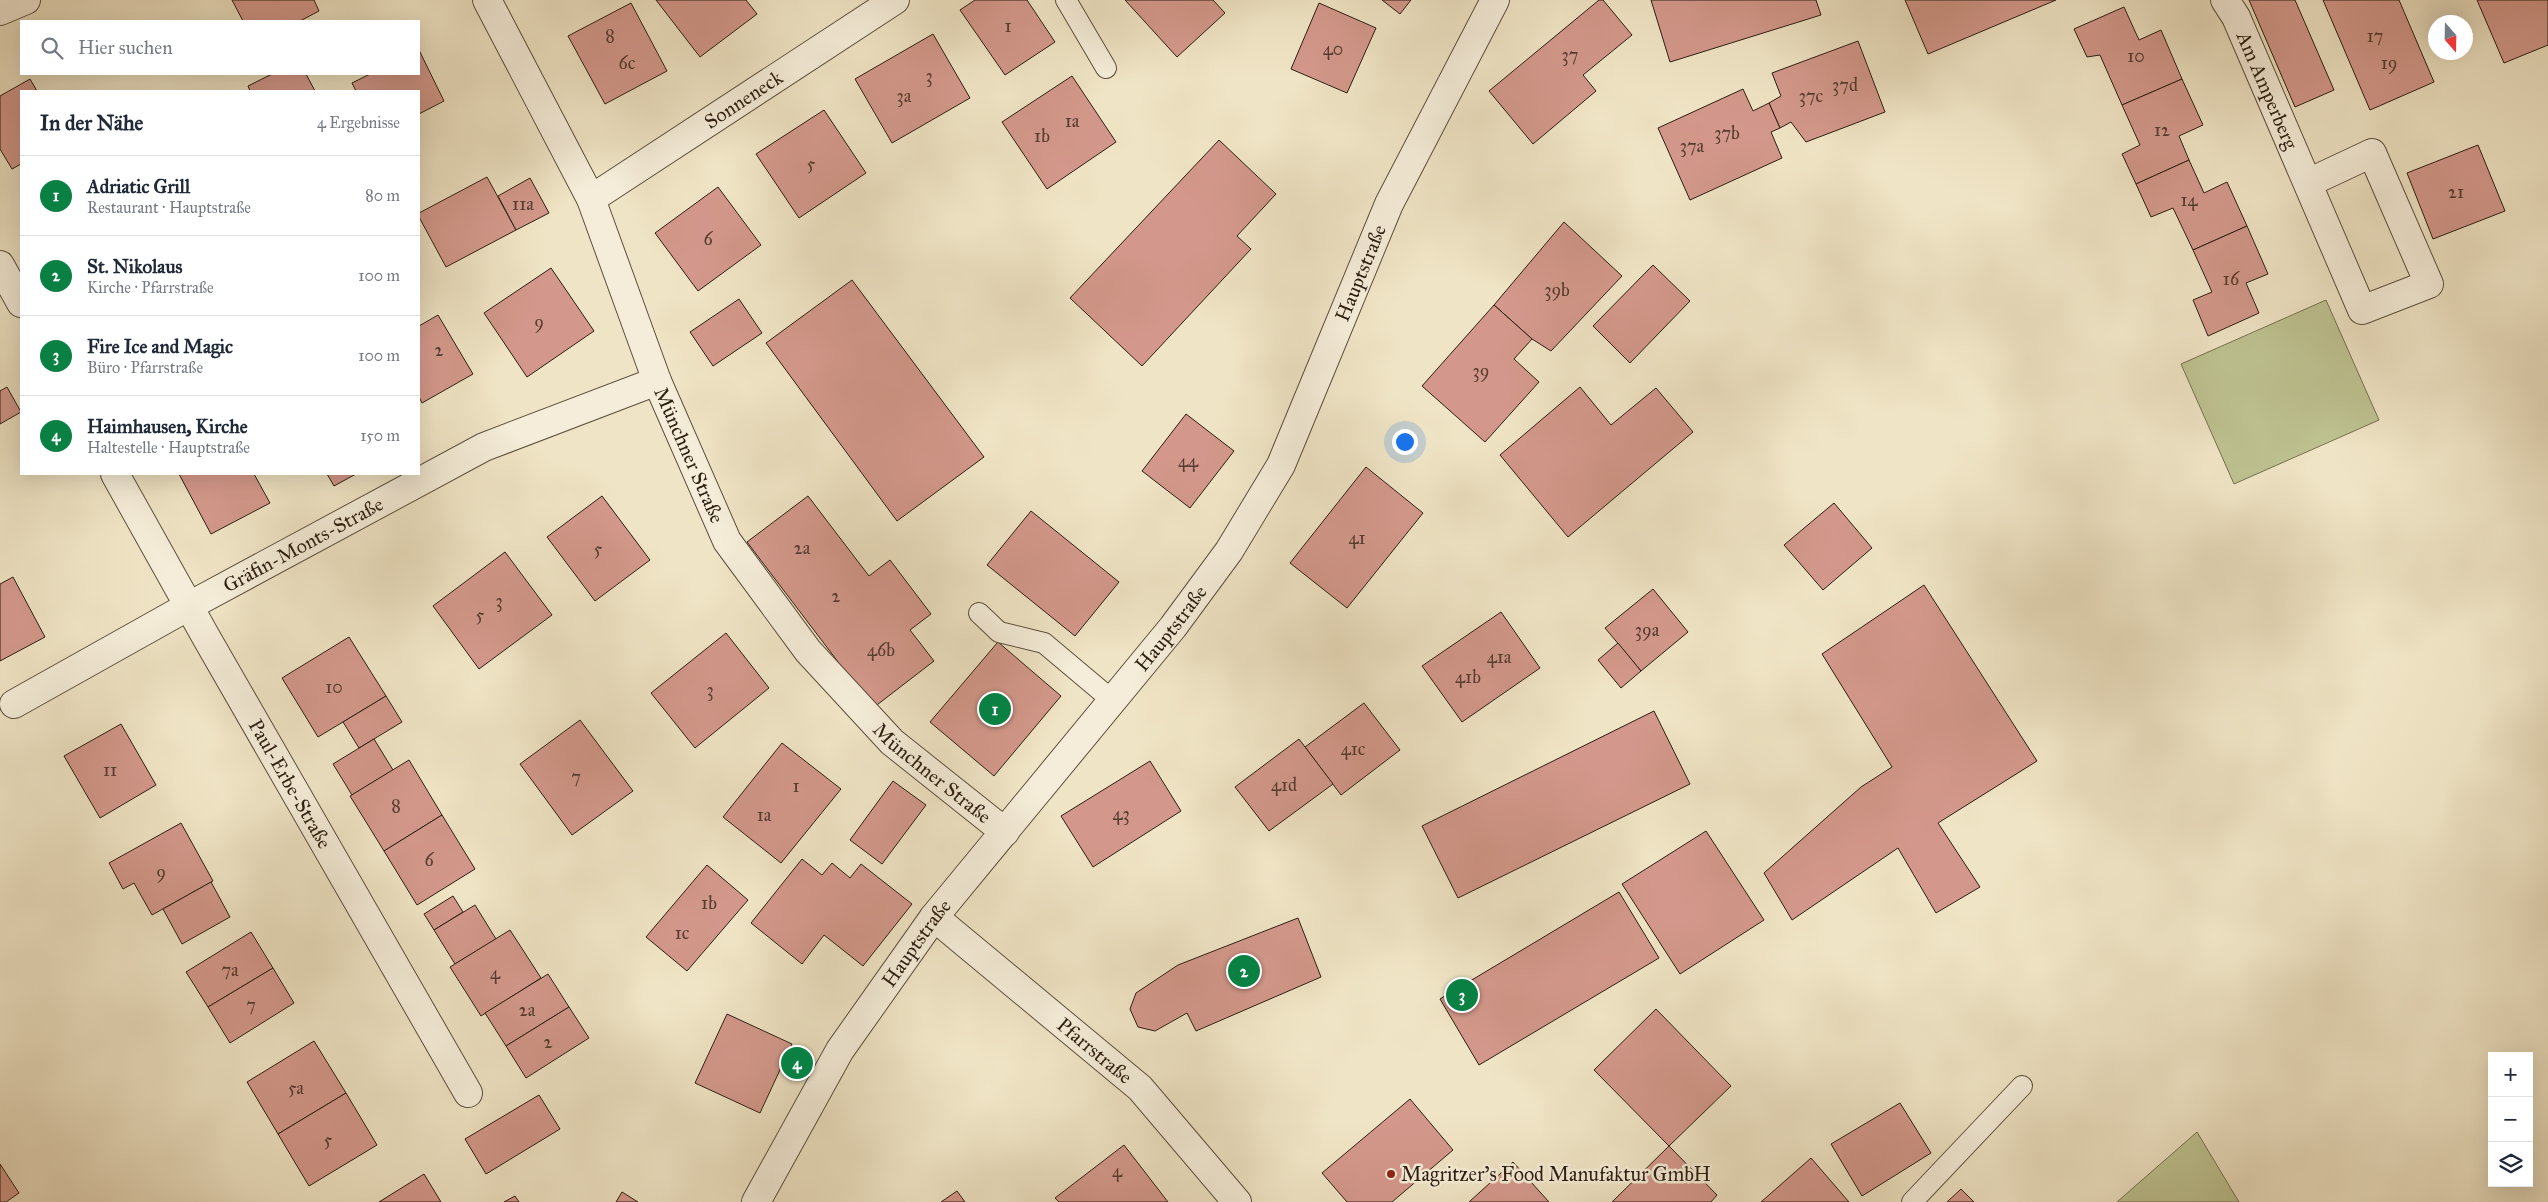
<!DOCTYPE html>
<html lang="de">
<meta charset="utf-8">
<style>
:root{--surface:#fff;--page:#f6f6f7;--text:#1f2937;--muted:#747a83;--line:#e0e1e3;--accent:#0b8043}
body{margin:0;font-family:"IM FELL Great Primer",serif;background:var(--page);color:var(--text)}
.controls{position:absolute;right:15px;bottom:15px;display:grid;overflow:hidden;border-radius:0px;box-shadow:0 5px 20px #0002}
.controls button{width:45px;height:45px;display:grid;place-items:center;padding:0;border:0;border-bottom:1px solid var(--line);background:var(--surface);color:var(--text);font:25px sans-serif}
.compass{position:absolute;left:2428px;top:15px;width:45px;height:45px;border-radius:50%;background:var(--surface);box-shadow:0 5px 20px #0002;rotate:160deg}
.you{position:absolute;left:1404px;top:441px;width:18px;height:18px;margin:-12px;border:4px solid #fff;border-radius:50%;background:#1a73e8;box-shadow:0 0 0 8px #1a73e833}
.badge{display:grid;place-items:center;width:32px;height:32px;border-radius:50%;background:var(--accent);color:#fff;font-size:16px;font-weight:700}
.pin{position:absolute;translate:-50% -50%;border:2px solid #fff;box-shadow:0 1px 5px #0006}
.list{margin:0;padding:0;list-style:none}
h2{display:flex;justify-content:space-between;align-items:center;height:65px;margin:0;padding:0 20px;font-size:21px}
h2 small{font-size:16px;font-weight:400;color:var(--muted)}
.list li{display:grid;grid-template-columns:32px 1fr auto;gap:15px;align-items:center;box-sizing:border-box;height:80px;padding:0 20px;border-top:1px solid var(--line)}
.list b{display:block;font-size:19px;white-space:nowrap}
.list p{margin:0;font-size:16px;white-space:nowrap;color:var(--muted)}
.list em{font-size:16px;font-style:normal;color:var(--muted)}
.icon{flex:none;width:28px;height:28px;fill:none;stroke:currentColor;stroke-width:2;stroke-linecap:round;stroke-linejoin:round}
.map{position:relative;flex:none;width:2548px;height:1202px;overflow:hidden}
.search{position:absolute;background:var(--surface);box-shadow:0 5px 20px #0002;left:20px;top:20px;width:400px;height:55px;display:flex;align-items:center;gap:12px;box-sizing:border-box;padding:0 18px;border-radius:0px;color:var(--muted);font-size:19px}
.panel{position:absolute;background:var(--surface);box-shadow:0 5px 20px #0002;left:20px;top:90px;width:400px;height:385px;border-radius:0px}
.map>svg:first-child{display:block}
.green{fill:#bec291;stroke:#757051}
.building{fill:#d3988b;stroke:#2c1e11}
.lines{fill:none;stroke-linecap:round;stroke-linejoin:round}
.service-casing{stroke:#5d503e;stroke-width:22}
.minor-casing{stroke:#5d503e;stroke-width:30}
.tertiary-casing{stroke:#5d503e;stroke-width:30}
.service{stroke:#f5edd9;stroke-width:20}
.minor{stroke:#f5edd9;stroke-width:28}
.tertiary{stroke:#f5edd9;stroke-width:28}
.poi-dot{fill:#8f2418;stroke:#f5edd9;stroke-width:2}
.labels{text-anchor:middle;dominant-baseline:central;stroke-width:5;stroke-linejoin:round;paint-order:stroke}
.number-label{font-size:18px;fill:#563c30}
.street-label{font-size:20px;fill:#2c1e11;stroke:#f5edd9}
.poi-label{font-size:20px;fill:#2c1e11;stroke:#f5edd9;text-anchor:start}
</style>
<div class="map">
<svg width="2548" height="1202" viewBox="0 0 2548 1202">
<rect width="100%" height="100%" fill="#efe4c5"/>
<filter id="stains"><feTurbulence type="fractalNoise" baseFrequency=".004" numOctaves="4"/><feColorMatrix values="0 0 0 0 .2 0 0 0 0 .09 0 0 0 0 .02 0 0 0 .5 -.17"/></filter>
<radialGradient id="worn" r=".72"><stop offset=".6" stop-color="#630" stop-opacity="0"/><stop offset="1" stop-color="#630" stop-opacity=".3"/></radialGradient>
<g class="green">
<path d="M2326,300L2379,420L2234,484L2181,364Z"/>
<path d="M2197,1132L2239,1202H2117Z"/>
</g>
<g class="building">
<path d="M232,0H314L319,11L300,21H243Z"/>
<path d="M656,0H746L757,14L700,57Z"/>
<path d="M975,0H1027L1055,42L1005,75L960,10Z"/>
<path d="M1125,0H1213L1225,13L1177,57Z"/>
<path d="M1382,0H1411L1400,14Z"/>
<path d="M1599,0H1603L1632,35L1583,75L1596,91L1533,144L1489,91Z"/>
<path d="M1651,0H1816L1821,15L1670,62Z"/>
<path d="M1905,0H2056L1928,54Z"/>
<path d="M2249,0H2295L2334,90L2295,107Z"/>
<path d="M2323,0H2399L2434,82L2370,110Z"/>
<path d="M2477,0H2548V45L2504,63Z"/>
<path d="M631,3L667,71L605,104L568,36Z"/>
<path d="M1319,3L1376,28L1347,93L1291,69Z"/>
<path d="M2124,7L2139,40L2161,30L2182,79L2122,105L2100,55L2087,57L2074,29Z"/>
<path d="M933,34L970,98L892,143L855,79Z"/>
<path d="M1858,41L1885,112L1806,142L1791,122L1780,128L1769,103L1781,96L1772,73Z"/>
<path d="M419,50L444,101L419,114V91H356L352,83L370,74H419Z"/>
<path d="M272,74H306L315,91H250L248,86Z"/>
<path d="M1072,76L1116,142L1047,189L1002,122Z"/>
<path d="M30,79L37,91H21V164L12,169L0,149V96Z"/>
<path d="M2182,79L2203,125L2179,136L2189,160L2136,184L2122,154L2140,145L2122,105Z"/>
<path d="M1743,89L1753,111L1769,103L1780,128L1771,132L1782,158L1690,200L1658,128Z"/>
<path d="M824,110L866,173L799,218L756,154Z"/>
<path d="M1219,140L1276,194L1237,236L1251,249L1142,366L1070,298Z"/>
<path d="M2478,145L2505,211L2433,239L2407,173Z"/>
<path d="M2189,160L2204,193L2227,182L2247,226L2193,250L2173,208L2151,217L2136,184Z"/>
<path d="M487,177L516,230L446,267L419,217V213Z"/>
<path d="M530,178L549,213L516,230L498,196Z"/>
<path d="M718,187L761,245L698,291L655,233Z"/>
<path d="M1564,222L1622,276L1551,351L1532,339L1494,305Z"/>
<path d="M2247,226L2268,274L2246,283L2259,313L2208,336L2193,300L2212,292L2193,250Z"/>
<path d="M1653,265L1690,301L1630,363L1593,326Z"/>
<path d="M551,268L594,331L527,377L484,313Z"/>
<path d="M852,280L984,457L897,521L766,343Z"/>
<path d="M739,299L762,333L713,366L690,332Z"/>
<path d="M1494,305L1532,339L1514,359L1539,382L1485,442L1422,386Z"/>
<path d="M438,315L473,374L422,403L419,397V326Z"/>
<path d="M7,387L21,412L0,424V391Z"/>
<path d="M1580,387L1611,425L1656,388L1693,432L1568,537L1500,455Z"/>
<path d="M1186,414L1234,451L1190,508L1142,471Z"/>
<path d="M1366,467L1423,513L1347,608L1290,563Z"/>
<path d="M179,474H254L270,503L211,534Z"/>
<path d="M327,474H356L334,486Z"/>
<path d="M602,496L650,560L595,601L547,537Z"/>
<path d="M808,496L869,576L890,560L931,614L910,630L934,661L873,708L747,542Z"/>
<path d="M1834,503L1872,548L1823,590L1784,545Z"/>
<path d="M1031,511L1119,582L1075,636L987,565Z"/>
<path d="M505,552L552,615L479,669L433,606Z"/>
<path d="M13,577L45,637L0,661V584Z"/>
<path d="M1924,585L2037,761L1938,823L1980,887L1936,913L1898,848L1792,920L1764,873L1861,787L1892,767L1822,654Z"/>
<path d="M1653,589L1688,632L1641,671L1605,628Z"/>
<path d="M1501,612L1540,668L1462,722L1422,666Z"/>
<path d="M726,633L769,688L695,748L651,693Z"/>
<path d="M349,637L386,696L318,737L282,678Z"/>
<path d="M998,642L1061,696L994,776L930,722Z"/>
<path d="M1618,643L1641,671L1621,688L1598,660Z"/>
<path d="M386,696L402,722L359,748L343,722Z"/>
<path d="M1364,703L1400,750L1341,795L1305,747Z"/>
<path d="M1654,711L1690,784L1458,898L1422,826Z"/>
<path d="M580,720L633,791L572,835L520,764Z"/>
<path d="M121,724L156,785L100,818L64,756Z"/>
<path d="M374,739L393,770L352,795L333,764Z"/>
<path d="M1299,739L1333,784L1269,831L1235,787Z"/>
<path d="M782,743L841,789L781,863L723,817Z"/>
<path d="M409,760L442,815L384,851L350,796Z"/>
<path d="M1150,761L1181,811L1093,867L1061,816Z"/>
<path d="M893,781L926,805L882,864L850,840Z"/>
<path d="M442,815L475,869L417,905L384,851Z"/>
<path d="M181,823L213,881L152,915L134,883L123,889L109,863Z"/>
<path d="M1706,831L1764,920L1680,974L1622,884Z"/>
<path d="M802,859L822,875L832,863L850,878L861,864L912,904L863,966L824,935L802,964L751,923Z"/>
<path d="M707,865L748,900L687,971L646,937Z"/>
<path d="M211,882L230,917L182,944L163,909Z"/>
<path d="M1619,892L1659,958L1479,1065L1440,999Z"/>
<path d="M453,896L463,912L434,930L424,914Z"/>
<path d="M475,905L496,939L455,964L434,930Z"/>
<path d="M1298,918L1321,977L1196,1031L1187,1013L1155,1031L1138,1027L1130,1009L1136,993L1178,965Z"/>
<path d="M510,930L541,978L481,1016L450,967Z"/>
<path d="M251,932L273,968L208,1007L186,972Z"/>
<path d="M273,968L294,1003L230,1043L208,1007Z"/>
<path d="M548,974L569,1007L506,1046L485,1013Z"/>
<path d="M569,1007L589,1038L526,1078L506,1046Z"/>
<path d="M1656,1009L1731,1086L1669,1146L1594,1070Z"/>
<path d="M727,1014L792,1044L760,1113L695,1083Z"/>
<path d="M314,1041L346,1093L278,1134L247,1082Z"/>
<path d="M346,1093L377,1145L309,1186L278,1134Z"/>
<path d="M539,1095L560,1129L486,1174L465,1139Z"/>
<path d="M1410,1099L1453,1150L1392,1202H1347L1322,1173Z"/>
<path d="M1900,1103L1931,1153L1862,1196L1831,1144Z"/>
<path d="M1124,1145L1168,1202H1059L1055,1198Z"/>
<path d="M1669,1146L1717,1195L1711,1202H1612Z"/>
<path d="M1811,1158L1849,1202H1761Z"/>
<path d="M1513,1162L1549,1202H1469Z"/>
<path d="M0,1164L19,1193L6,1202H0Z"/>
<path d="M424,1174L441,1202H379Z"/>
<path d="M1961,1189L1974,1202H1947Z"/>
<path d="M957,1191L965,1202H941Z"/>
<path d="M622,1192L638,1202H616Z"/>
<path d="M515,1196L519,1202H504Z"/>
</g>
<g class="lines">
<g class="service-casing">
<g id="service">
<path d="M1066,0L1106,68"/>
<path d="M979,613L999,632L1044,643L1113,701"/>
<path d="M1912,1202L2022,1086"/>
</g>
</g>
<g class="minor-casing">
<g id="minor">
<path id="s1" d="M487,0L591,199L657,381L727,541L808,651L892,742L1005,832"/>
<path id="s2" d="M2225,0L2236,17L2362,310L2429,284L2372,153L2308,183"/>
<path d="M0,11L26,0"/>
<path id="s3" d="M591,199L895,0"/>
<path d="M0,265L21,303"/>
<path id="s4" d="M115,474L206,637L468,1093"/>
<path id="s5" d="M14,704L189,606L484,447L657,381"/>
<path id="s6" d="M934,917L1140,1088L1237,1202"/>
</g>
</g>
<g class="tertiary-casing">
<g id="tertiary">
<path id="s7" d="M756,1202L840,1050L934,917L1173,627L1229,551L1281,465L1389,204L1495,0"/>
</g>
</g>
<use href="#service" class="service"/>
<use href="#minor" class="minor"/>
<use href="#tertiary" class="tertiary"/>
</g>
<circle class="poi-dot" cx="1391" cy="1174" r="5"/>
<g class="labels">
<g class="number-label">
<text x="1008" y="26">1</text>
<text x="610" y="36">8</text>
<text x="2375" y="36">17</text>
<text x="1333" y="49">40</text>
<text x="1570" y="55">37</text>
<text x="2136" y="56">10</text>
<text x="627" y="63">6c</text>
<text x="2389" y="63">19</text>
<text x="929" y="76">3</text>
<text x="1845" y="85">37d</text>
<text x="904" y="96">3a</text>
<text x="1811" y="96">37c</text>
<text x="1072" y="121">1a</text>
<text x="2162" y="130">12</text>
<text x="1727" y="133">37b</text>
<text x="1042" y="136">1b</text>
<text x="1692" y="146">37a</text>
<text x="811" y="164">5</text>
<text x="2456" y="192">21</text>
<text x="2189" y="200">14</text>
<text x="523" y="204">11a</text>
<text x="708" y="239">6</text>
<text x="2231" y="279">16</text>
<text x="1557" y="290">39b</text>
<text x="539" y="322">9</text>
<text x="439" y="350">2</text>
<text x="1481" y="371">39</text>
<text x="1188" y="461">44</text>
<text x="1357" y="538">41</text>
<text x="802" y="548">2a</text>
<text x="598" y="549">5</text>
<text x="836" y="596">2</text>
<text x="499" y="601">3</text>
<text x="480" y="615">5</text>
<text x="1647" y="630">39a</text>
<text x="881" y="650">46b</text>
<text x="1499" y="657">41a</text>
<text x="1468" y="677">41b</text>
<text x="334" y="687">10</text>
<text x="710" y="690">3</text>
<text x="1353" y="749">41c</text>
<text x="110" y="770">11</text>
<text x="576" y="777">7</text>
<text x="1284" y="785">41d</text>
<text x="796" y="786">1</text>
<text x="396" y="806">8</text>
<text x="1121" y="814">43</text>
<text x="764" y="815">1a</text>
<text x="429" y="860">6</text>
<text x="161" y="872">9</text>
<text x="709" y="903">1b</text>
<text x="682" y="933">1c</text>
<text x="230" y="970">7a</text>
<text x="495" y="973">4</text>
<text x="251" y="1005">7</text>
<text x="527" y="1010">2a</text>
<text x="548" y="1042">2</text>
<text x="296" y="1088">5a</text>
<text x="328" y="1140">5</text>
<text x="1117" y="1171">4</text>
</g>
<g class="street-label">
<text stroke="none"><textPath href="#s2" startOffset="100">Am Amperberg</textPath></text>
<text stroke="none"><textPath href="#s3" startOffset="182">Sonneneck</textPath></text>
<text stroke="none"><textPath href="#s7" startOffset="1115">Hauptstraße</textPath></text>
<text stroke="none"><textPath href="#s1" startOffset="499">Münchner Straße</textPath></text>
<text stroke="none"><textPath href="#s5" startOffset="330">Gräfin-Monts-Straße</textPath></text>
<text stroke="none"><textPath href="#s7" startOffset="710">Hauptstraße</textPath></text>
<text stroke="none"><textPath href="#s1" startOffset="904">Münchner Straße</textPath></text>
<text stroke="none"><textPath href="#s4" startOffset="356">Paul-Erbe-Straße</textPath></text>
<text stroke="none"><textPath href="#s7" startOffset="305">Hauptstraße</textPath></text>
<text stroke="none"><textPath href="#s6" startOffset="209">Pfarrstraße</textPath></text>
</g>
<g class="poi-label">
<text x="1401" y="1174">Magritzer's Food Manufaktur GmbH</text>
</g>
</g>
<rect width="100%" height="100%" filter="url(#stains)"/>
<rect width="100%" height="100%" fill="url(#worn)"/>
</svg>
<div class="controls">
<button>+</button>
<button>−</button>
<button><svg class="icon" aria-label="layers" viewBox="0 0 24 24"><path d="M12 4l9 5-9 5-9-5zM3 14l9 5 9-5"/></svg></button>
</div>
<svg class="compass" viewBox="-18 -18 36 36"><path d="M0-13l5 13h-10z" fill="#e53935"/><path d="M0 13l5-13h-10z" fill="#747a83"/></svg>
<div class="you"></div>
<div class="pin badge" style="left:995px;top:709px">1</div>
<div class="pin badge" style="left:1244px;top:971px">2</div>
<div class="pin badge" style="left:1462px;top:995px">3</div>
<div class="pin badge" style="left:797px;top:1063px">4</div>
<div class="search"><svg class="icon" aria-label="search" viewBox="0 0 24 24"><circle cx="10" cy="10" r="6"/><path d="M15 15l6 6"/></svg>Hier suchen</div>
<section class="panel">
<h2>In der Nähe<small>4 Ergebnisse</small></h2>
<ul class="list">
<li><span class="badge">1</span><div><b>Adriatic Grill</b><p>Restaurant · Hauptstraße</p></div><em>80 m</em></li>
<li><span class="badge">2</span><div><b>St. Nikolaus</b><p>Kirche · Pfarrstraße</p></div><em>100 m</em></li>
<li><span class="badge">3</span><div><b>Fire Ice and Magic</b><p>Büro · Pfarrstraße</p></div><em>100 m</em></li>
<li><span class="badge">4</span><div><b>Haimhausen, Kirche</b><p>Haltestelle · Hauptstraße</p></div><em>150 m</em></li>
</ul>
</section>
</div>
